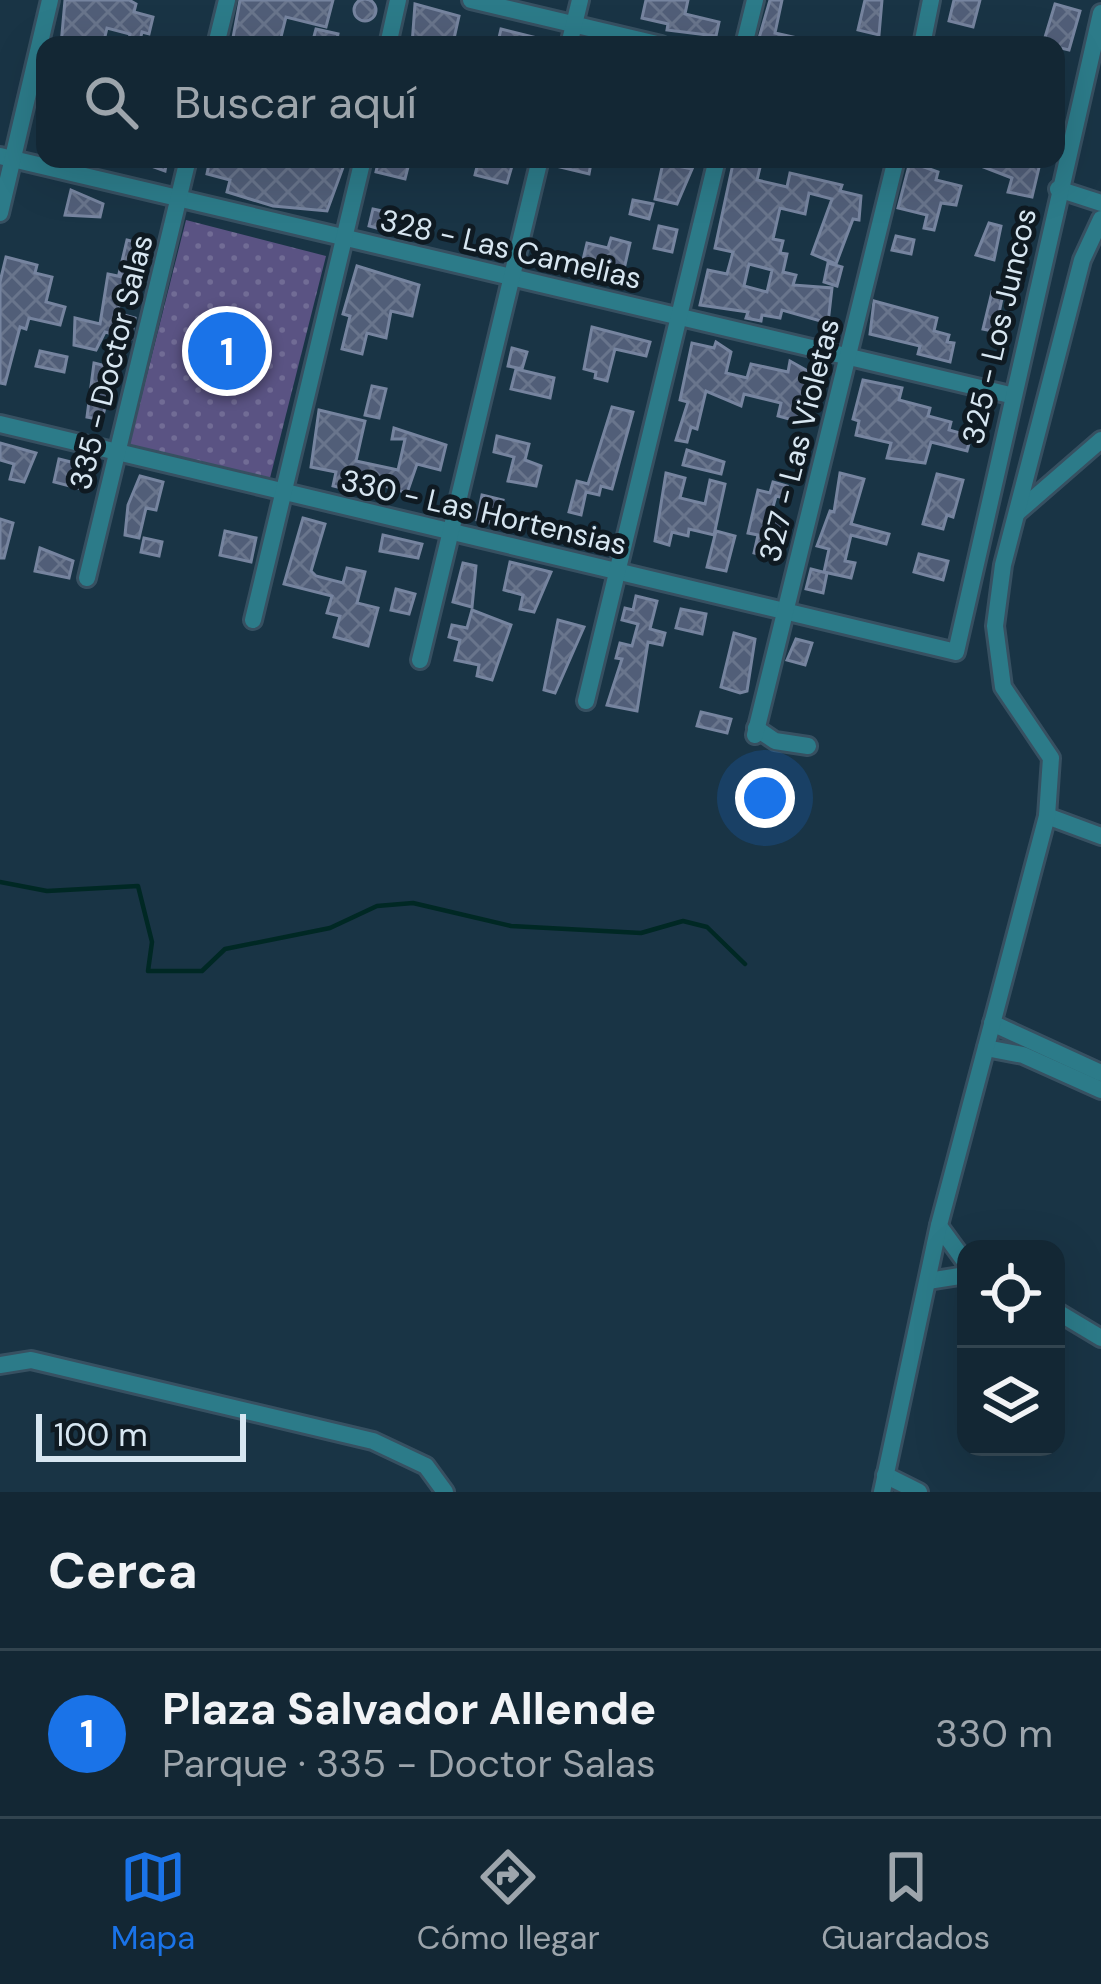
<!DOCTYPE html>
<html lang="es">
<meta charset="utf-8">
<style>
:root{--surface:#132734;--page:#1c2f3c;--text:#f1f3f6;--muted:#9da5ac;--line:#32444f;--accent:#1a73e8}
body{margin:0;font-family:"DM Sans",sans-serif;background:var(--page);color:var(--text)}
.controls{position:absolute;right:36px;bottom:36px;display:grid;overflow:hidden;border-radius:24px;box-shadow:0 12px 48px #0002}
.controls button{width:108px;height:108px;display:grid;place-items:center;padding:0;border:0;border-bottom:3px solid var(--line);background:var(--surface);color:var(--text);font:60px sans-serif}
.scale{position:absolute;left:36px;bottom:30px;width:210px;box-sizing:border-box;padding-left:12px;border:6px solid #d7e6f1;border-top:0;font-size:33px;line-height:42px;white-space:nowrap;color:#d7e6f1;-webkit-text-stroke:9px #0f1a22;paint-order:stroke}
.you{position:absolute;left:765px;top:798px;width:42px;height:42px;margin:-30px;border:9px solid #fff;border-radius:50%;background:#1a73e8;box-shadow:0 0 0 18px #1a73e833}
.badge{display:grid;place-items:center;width:78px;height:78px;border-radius:50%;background:var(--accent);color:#fff;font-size:39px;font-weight:700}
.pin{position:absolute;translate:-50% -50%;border:6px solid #fff;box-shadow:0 3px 12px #0006}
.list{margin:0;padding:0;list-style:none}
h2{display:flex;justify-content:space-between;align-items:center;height:156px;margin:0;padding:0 48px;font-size:51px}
h2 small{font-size:39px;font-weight:400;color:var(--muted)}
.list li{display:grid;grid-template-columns:78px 1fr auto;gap:36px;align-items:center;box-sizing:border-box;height:168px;padding:0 48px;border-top:3px solid var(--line)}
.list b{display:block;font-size:45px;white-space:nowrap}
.list p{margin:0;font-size:39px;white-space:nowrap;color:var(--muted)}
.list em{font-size:39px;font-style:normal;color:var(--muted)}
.icon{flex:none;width:66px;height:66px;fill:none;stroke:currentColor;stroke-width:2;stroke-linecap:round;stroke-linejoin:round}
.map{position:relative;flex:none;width:1101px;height:1492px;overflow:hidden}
.search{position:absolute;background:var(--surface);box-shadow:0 12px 48px #0002;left:36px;right:36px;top:36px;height:132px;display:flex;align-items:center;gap:30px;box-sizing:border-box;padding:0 42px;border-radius:24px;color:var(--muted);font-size:45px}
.sheet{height:324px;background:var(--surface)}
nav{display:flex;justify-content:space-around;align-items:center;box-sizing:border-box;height:168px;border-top:3px solid var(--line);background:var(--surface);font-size:33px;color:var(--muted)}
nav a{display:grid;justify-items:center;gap:6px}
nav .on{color:var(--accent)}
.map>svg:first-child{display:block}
.park{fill:url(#park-dots)}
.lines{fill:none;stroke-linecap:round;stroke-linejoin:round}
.stream{stroke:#002824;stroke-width:4.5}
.building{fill:url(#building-cross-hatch);stroke:#76849f;stroke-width:3;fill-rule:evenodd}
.minor-casing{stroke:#375061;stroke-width:22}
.minor{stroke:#2c7b89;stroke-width:16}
.labels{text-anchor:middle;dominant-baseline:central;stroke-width:10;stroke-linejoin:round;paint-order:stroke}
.street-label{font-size:30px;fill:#d7e6f1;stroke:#0f1a22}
</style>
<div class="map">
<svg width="1101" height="1492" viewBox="0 0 1101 1492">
<defs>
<pattern id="park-dots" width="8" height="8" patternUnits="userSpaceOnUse" patternTransform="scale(3)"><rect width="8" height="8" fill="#5a5383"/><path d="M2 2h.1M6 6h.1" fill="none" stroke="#716c95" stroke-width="1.8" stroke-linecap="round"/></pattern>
<pattern id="building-cross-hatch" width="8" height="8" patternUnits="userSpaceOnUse" patternTransform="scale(3)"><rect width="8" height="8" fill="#515e78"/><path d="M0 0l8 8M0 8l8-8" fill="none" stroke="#69758c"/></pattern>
</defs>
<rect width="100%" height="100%" fill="#193445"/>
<path class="park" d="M186,220L326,256L269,482L129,446Z"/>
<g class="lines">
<path class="stream" d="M0,882L47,891L138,886L152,942L148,971H202L225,949L330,928L377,906L413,903L511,926L641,933L683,921L707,927L745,964"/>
</g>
<g class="building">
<circle cx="365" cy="10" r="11"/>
<path d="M65,0H129L136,4L134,12L153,17L149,34L142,32L139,45H128L130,34L107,28L103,45H61Z"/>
<path d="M240,0H333L326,27L286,17L279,45L232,43Z"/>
<path d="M646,0H688L685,14L719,22L716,36L667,30L668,24L642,18Z"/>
<path d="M770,0H782L775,33L806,40V45H757Z"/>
<path d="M865,0H882L879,35L858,30Z"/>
<path d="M954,0H980L973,27L949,21Z"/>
<path d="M415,4L459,16L453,43L412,45Z"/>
<path d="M1055,4L1080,11L1069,50L1043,44Z"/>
<path d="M316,29L338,34L336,45L313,40Z"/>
<path d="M501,29L549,41V45L498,42Z"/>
<path d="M132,159H167L165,171Z"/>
<path d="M210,159H263L295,166L297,159H346L327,211L273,206L227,192L230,180L207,174Z"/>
<path d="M379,159H410L405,179L376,172Z"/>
<path d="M479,159L512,166L507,183L475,175Z"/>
<path d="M552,159L591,163L589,174L552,165Z"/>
<path d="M734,159H762L757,180L787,187L790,173L842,185L840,191L861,196L859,220L853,219L836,264L812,254L832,199L809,193L805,214L780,208L773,239L783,241L780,253L787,254L783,272L796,275L793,285L832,288L828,323L782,310L780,318L762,315L761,321L746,318L748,312L700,305L708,270L727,274L733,252L715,248ZM749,264L772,270L767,292L744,286Z"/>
<path d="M963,159H1041L1032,197L1008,192L1012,178Z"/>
<path d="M910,162L938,172L936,180L961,186L956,205L941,203L934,230L924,228L927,215L898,208Z"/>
<path d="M663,163L692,169L677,204L655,199Z"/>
<path d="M71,190L103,204L100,217L65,215Z"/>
<path d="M633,200L653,204L649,219L630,214Z"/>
<path d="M373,209L391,213L387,231L369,226Z"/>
<path d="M989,223L1001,226L994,260L976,255Z"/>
<path d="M659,226L677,230L672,252L654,248Z"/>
<path d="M896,236L914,240L911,254L892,250Z"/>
<path d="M611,238L630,243L622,278L611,276L610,282L539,265L542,254L582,264L587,243L608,248Z"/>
<path d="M127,240L143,244L135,278L119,274Z"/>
<path d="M6,257L37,265L35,273L52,277L46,302L65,307L60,325L29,318L26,329L20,327L5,384L0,383V282Z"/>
<path d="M828,263L842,267L837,286L824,282Z"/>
<path d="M357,266L419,285L412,316L391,311L386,338L367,333L362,354L342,349L350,316L343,314Z"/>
<path d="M108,274L127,278L117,313L135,318L131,339L105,332L96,350L74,345L75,318L100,324Z"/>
<path d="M992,292L1003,294L999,313L1011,318L1007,334L983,329Z"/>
<path d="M874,301L937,318L934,331L949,335L947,342L954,343L950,362L918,354L920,346L870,334Z"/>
<path d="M592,327L650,342L646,356L615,349L607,381L595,378L596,372L584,369Z"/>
<path d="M716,342L731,352L726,373L747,378L751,364L788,372L790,361L813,374L800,422L778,416L781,403L744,394L741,406L706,391L697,429L691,427L687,442L676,440L688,402L680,400L692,343L714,348Z"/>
<path d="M512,348L527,352L522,369L508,366Z"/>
<path d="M40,351L67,357L64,372L36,366Z"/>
<path d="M94,363L114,368L102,420L87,417Z"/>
<path d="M516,369L554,378L550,398L511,389Z"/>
<path d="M863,380L902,388L899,400L930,408L928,416L951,422L949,430L971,436L967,451L931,442L925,463L887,458L891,443L856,435L859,421L853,419Z"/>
<path d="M372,386L386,389L379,418L365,415Z"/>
<path d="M612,407L633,412L612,489L601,486L599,495L586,492L581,515L569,512L577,481L588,484Z"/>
<path d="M319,410L365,421L356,461L398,470L405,439H392L394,428L446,445L440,470L417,464L407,493L352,476L349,490L333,486L336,472L311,467Z"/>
<path d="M497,436L529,444L525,460L541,466L536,486L508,481L514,457L494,452Z"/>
<path d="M0,443L36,453L24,482L10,479L14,464L0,460Z"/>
<path d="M687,450L724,462L721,474L683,465Z"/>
<path d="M59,459L91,467L85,490L54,482Z"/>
<path d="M666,473L685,478L680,498L705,504L710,480L725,484L714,535L689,529L688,536L672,532L669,545L655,541Z"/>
<path d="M840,473L864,479L851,524L889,534L886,544L851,535L845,561L855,563L851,578L824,572L829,549L817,546L830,511L834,512Z"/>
<path d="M937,474L963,480L953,517L947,515L943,529L923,524Z"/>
<path d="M140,476L163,482L156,510L146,508L139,538L125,535L128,505Z"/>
<path d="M773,482L787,486L784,498L776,496L770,518L788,522L784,539L774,536L769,557L754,553L758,535L748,533L758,490L770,493Z"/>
<path d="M482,495L503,500L497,525L477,520Z"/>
<path d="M303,518L325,524L311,571L316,576L343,583L347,568L365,572L357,603L378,608L368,646L334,637L340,616L327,613L332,596L284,584Z"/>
<path d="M0,519L13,523L4,558H0Z"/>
<path d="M225,531L256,538L251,562L220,555Z"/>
<path d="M716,531L735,536L726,571L707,567Z"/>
<path d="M383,535L422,544L418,558L380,551Z"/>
<path d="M144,538L162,542L159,556L141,552Z"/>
<path d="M40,548L73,561L69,578L35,571Z"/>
<path d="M919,554L948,561L943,580L914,572Z"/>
<path d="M510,562L551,572L534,612L520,609L523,595L504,590Z"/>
<path d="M463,563L476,566L472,607L453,602Z"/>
<path d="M811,569L827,573L823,593L806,589Z"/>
<path d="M396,589L415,594L409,614L391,610Z"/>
<path d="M636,596L657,601L650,629L665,633L662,645L648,642L637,711L607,705L622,659L616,658L620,643L632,646L638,624L622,620L625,608L633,610Z"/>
<path d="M681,609L706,614L702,634L676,628Z"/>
<path d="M472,610L511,625L492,680L477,676L479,665L455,660L460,640L449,637L452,625L467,628Z"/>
<path d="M558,620L584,627L555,693L544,690Z"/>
<path d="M734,633L755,639L747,691L740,693L721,687Z"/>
<path d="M796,639L812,643L805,665L787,660Z"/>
<path d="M701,712L731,719L727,733L697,726Z"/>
</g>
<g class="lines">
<g class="minor-casing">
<g id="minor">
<path d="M471,0L661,45"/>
<path d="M216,45L227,0"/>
<path d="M388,45L398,0"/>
<path d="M569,45L580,0"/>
<path d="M744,45L755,0"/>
<path d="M922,45L931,0"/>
<path d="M0,156L1010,395"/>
<path d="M1058,189L1101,203"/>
<path d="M0,213L50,0"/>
<path d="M0,424L956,652L1101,13"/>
<path d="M1017,513L1101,440"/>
<path d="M87,578L188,159"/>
<path d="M253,620L363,159"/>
<path d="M420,660L540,159"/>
<path d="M586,701L717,159"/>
<path d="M756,728L775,741L808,746"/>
<path d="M755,735L896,159"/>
<path d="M1047,816L1101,836"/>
<path d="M992,1023L1101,1073"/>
<path d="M986,1048L1023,1055L1101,1090"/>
<path d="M939,1226L966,1263"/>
<path d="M928,1281L966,1275"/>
<path d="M1056,1311L1101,1338"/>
<path d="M0,1365L31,1360L373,1441L426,1466L445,1492"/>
<path d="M885,1475L919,1492"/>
<path d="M882,1492L939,1225L1047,816L1051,758L1003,687L995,626L1003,565L1082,260L1101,219"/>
</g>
</g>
<use href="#minor" class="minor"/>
</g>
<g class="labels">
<g class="street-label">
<text transform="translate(511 249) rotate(13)">328 - Las Camelias</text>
<text transform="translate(999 326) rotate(-77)">325 - Los Juncos</text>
<text transform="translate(111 362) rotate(-76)">335 - Doctor Salas</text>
<text transform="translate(799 440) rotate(-76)">327 - Las Violetas</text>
<text transform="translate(484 512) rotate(13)">330 - Las Hortensias</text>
</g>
</g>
</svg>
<div class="controls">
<button><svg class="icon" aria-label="locate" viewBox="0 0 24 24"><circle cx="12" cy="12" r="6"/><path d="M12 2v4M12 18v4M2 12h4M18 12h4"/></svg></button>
<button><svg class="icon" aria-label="layers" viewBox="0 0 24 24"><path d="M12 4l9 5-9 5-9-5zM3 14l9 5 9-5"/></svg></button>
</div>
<div class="scale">100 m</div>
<div class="you"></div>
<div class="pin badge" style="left:227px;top:351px">1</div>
<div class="search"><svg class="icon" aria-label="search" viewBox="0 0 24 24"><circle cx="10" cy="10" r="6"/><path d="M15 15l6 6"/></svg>Buscar aquí</div>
</div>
<section class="sheet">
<h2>Cerca<small></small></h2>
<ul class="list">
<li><span class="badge">1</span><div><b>Plaza Salvador Allende</b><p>Parque · 335 - Doctor Salas</p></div><em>330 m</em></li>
</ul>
</section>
<nav>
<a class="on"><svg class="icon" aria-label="map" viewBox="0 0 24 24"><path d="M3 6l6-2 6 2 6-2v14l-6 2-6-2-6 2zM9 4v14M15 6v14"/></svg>Mapa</a>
<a><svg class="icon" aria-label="directions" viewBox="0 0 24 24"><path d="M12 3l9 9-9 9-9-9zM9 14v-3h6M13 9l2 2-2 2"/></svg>Cómo llegar</a>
<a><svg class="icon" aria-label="saved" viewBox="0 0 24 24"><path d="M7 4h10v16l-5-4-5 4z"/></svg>Guardados</a>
</nav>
